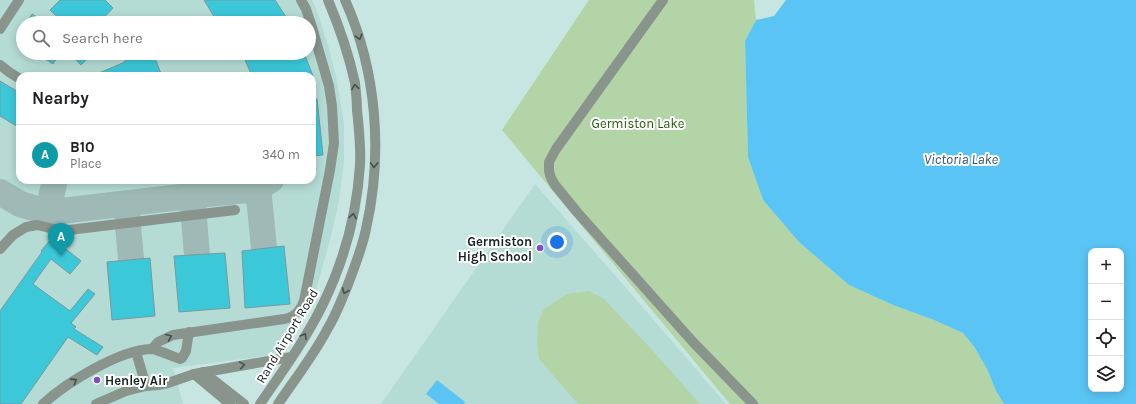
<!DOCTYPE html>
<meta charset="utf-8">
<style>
:root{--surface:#fff;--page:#f2f2f2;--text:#202124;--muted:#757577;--line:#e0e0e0;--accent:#db2777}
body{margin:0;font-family:Karla,sans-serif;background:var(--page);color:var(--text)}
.controls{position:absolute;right:12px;bottom:12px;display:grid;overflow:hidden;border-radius:8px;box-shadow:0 2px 10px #0003}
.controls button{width:36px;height:36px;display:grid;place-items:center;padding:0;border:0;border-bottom:1px solid var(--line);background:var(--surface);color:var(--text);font:20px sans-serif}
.you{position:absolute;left:557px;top:242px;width:14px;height:14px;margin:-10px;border:3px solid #fff;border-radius:50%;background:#1a73e8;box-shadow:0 0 0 6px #1a73e833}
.badge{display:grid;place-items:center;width:26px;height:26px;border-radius:50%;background:var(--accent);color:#fff;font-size:13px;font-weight:700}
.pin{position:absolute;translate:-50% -33px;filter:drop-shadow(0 1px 2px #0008)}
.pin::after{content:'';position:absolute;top:21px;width:14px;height:12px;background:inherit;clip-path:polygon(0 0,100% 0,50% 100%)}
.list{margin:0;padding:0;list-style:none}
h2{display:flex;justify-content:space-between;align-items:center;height:52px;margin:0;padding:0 16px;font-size:17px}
h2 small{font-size:13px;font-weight:400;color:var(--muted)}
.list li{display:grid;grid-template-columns:26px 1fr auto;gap:12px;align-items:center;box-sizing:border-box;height:60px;padding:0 16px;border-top:1px solid var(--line)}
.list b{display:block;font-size:15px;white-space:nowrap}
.list p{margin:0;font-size:13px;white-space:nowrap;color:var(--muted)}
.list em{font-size:13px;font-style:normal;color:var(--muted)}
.icon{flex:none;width:22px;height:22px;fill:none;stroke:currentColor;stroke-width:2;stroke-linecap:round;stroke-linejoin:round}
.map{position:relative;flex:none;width:1136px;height:404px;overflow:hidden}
.search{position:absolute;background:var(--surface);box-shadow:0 2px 10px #0003;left:16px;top:16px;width:300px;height:44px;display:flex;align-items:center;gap:10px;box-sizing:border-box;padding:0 14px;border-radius:22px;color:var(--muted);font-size:15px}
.panel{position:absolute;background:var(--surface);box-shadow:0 2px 10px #0003;left:16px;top:72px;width:300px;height:112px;border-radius:12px}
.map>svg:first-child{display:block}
.built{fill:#b4dcd5;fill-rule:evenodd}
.green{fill:#b2d4a6}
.water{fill:#5ac5f4;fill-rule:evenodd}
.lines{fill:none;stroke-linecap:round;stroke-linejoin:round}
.taxiway{stroke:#9fbab6;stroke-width:26}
.building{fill:#3bc9da;stroke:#7a989d}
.minor{stroke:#89948d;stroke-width:10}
.oneway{stroke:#44504c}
.poi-dot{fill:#7f4dc5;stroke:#fff;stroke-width:1.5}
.labels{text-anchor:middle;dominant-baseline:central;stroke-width:4;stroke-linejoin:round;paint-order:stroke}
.park-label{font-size:13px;fill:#26590a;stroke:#fff}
.poi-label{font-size:13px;font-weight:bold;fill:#162220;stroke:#fff;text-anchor:end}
.street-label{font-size:13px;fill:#162220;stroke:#fff}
.water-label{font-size:14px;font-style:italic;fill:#2a566b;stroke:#fff}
</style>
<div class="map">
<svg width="1136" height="404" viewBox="0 0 1136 404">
<rect width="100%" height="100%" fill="#c7e6e1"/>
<g class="built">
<path d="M0,0H312L316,8L328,45L336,76L344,124V161L339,201L330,240L312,305L306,314L276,352L266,356L173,368L183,404H0ZM23,23H309V53H23ZM20,76H312V180H20Z"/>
<path d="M535,184L647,312L726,404H381Z"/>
</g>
<g class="green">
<path d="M589,0H754L756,20L745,41L748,157L763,200L799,242L849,285L893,305L934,320L963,333L975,348L987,369L996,391L1004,404H730L502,130Z"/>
<path d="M589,291L604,299L652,350L700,404H578L539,359L537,343L538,323L544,309L567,294Z"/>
</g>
<g class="water">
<path d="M786,0H1136V404H1004L996,391L987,369L975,348L963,333L934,320L893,305L849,285L799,242L763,200L748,157L745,41L756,20L774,16ZM1091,251H1121V389H1091Z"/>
<path d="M437,380L465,402L464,404H439L426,394Z"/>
</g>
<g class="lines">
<g class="taxiway">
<path d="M245,190L254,192L259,197L264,248"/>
<path d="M0,192L20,204L47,212H52L198,195C206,192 210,188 213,180"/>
<path d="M198,195C220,192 253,193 271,180"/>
<path d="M181,197L189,200L193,206L197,255"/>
<path d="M111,205C118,204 124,208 127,214L131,259"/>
<path d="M38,209H45L49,206L55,180"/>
</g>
</g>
<g class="building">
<path d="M60,0H105L113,8L99,23H64L50,10Z"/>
<path d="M204,0H275L286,17L276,23H218Z"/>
<path d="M32,14L46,23H27Z"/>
<path d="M36,53H60L53,64Z"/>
<path d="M69,53H80L86,60L81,65Z"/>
<path d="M122,53H153L162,76H92L125,62Z"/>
<path d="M242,53H304L313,76H252Z"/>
<path d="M0,81L20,93V128L0,116Z"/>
<path d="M312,99H317L323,155L312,156Z"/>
<path d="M52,238L81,261L70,274L51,259L33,284L70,311L88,289L95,294L71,323L76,327L74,329L103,347L97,355L68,337L21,404H0V311L42,252L41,251Z"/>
<path d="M284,246L290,304L245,308L242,251Z"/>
<path d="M225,253L230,308L179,312L174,256Z"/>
<path d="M150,258L155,316L112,320L107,262Z"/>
</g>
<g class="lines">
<g class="minor">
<path d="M663,0L556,149L549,162V171L551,178L555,185L577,212L693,342L753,404"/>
<path d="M0,29L19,0"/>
<path d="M0,65L9,72L20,79"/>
<path d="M0,249L13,235L26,227L37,225L54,229L69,230L235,210"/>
<path d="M152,349L158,342L173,335L180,334L284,319C295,317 300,311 304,301L330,170L334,143L332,106L329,86L311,24L306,9L301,0"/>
<path d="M136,352L146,386"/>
<path d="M203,372L244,404"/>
<path d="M194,374L230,404"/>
<path d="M43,404C66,383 119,350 151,349C157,349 173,357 180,359L182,358L186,351L189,332"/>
<path d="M96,404L126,391L146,386L158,385L168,383L194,374L291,357"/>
<path d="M260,404C282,372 306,339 323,304C344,261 357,212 360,165C361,147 359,128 357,110C357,102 356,92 355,83C349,55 339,26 328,0"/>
<path d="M278,404C295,379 314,355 328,328C336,315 341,301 347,287C354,268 362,249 366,229C383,154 377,71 345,0"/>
</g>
</g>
<defs><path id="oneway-chevron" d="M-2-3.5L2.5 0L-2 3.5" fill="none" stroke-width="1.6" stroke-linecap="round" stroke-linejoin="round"/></defs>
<g class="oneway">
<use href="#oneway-chevron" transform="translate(359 37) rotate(75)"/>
<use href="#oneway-chevron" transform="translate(355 87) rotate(-99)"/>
<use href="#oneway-chevron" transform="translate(374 165) rotate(92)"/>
<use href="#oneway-chevron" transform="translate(353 216) rotate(-80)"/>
<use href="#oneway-chevron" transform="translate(345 291) rotate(112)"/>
<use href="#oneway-chevron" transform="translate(304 336) rotate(-60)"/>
<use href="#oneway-chevron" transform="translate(169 337) rotate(-22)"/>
<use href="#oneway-chevron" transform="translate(242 365) rotate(-9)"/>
<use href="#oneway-chevron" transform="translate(74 381) rotate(-33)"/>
</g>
<g class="poi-dot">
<circle cx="540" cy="248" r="4"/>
<circle cx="97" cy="380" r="4"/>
</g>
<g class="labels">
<g class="park-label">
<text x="638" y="123">Germiston Lake</text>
</g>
<g class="poi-label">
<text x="532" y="241">Germiston<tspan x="532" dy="15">High School</tspan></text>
<text x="105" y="380" text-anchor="start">Henley Air</text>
</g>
<g class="street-label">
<text transform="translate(287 336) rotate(-59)">Rand Airport Road</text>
</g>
<g class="water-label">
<text x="961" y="159">Victoria Lake</text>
</g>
</g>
</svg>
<div class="controls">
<button>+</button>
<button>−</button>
<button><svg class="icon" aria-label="locate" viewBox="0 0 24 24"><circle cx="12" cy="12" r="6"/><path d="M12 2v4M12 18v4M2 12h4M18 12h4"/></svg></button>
<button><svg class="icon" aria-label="layers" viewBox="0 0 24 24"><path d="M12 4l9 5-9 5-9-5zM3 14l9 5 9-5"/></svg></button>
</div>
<div class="you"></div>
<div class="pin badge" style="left:61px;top:256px;background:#0f9aa8">A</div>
<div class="search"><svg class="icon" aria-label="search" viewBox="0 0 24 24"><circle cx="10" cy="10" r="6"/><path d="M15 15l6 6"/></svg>Search here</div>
<section class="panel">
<h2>Nearby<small></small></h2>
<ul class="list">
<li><span class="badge" style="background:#0f9aa8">A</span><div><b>B10</b><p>Place</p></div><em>340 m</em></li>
</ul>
</section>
</div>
